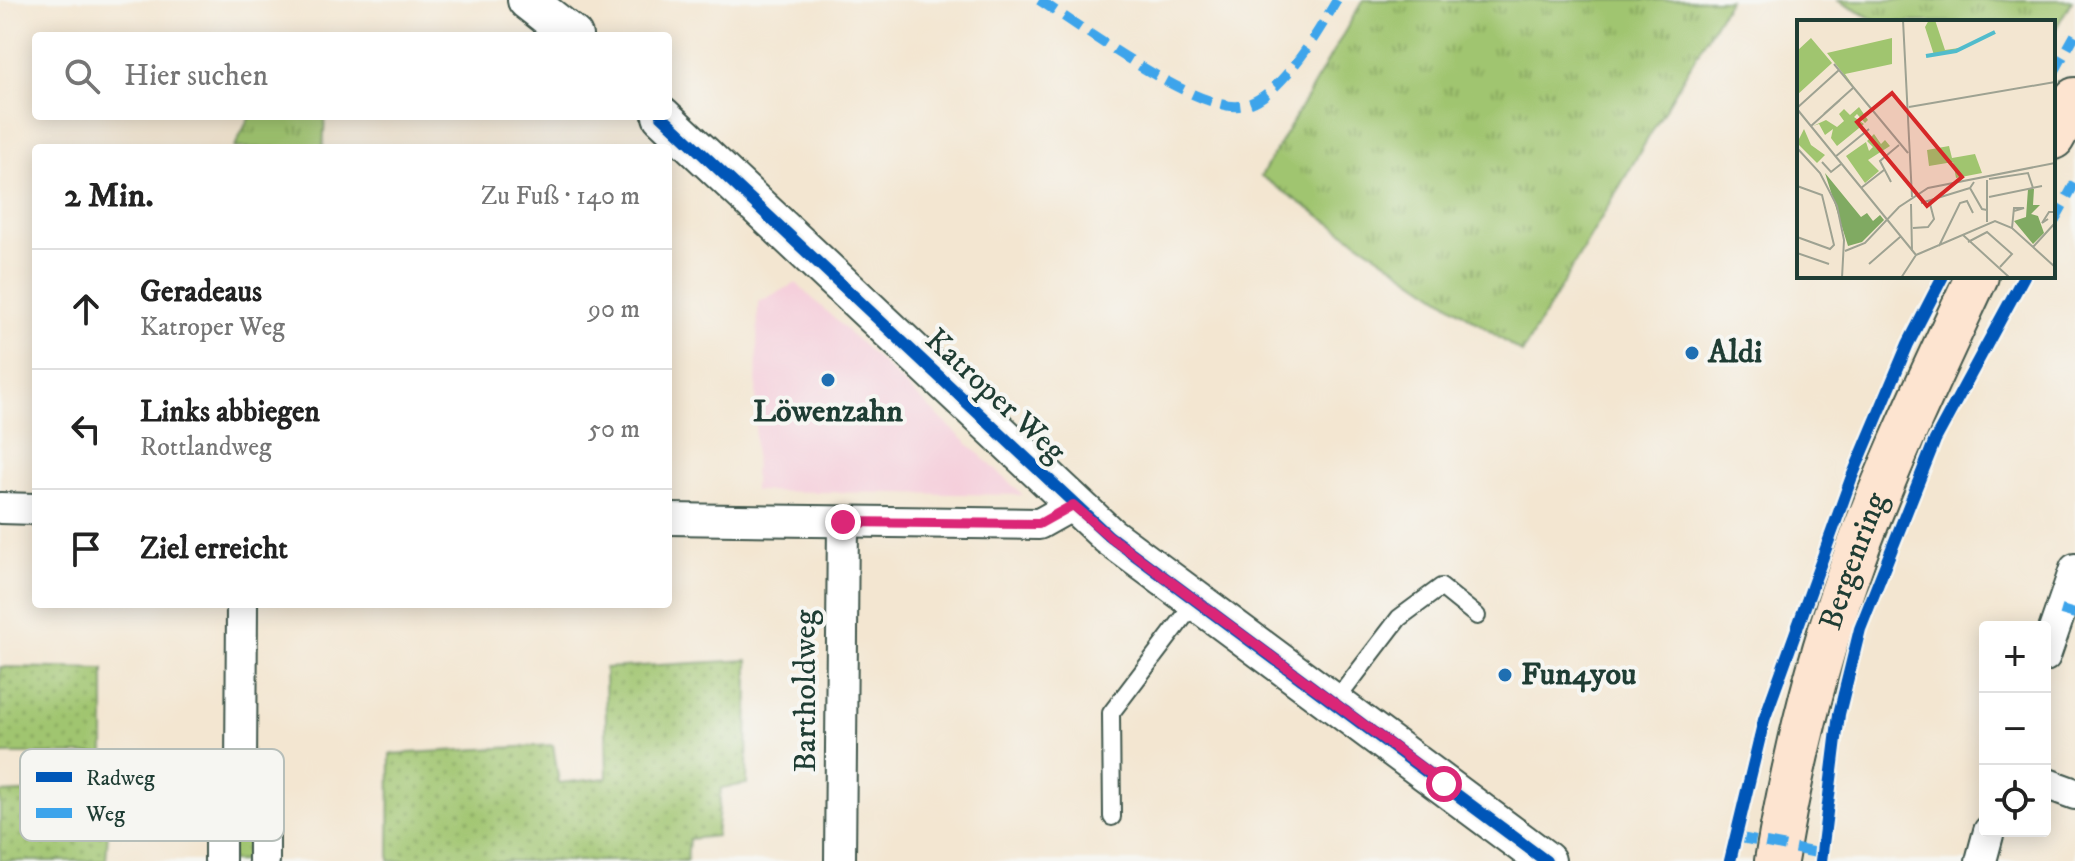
<!DOCTYPE html>
<html lang="de">
<meta charset="utf-8">
<style>
:root{--surface:#fff;--page:#f2f2f2;--text:#222;--muted:#767676;--line:#e0e0e0}
body{margin:0;font-family:"IM FELL DW Pica",serif;background:var(--page);color:var(--text)}
.controls{position:absolute;right:24px;bottom:24px;display:grid;overflow:hidden;border-radius:8px;box-shadow:0 4px 20px #0003}
.controls button{width:72px;height:72px;display:grid;place-items:center;padding:0;border:0;border-bottom:2px solid var(--line);background:var(--surface);color:var(--text);font:40px sans-serif}
.stop{position:absolute;width:24px;height:24px;margin:-18px;border:6px solid #db2777;border-radius:50%;background:#fff}
.stop.end{background:#db2777;border-color:#fff;box-shadow:0 2px 8px #0008}
.list{margin:0;padding:0;list-style:none}
h2{display:flex;justify-content:space-between;align-items:center;height:104px;margin:0;padding:0 32px;font-size:34px}
h2 small{font-size:26px;font-weight:400;color:var(--muted)}
.list li{display:grid;grid-template-columns:52px 1fr auto;gap:24px;align-items:center;box-sizing:border-box;height:120px;padding:0 32px;border-top:2px solid var(--line)}
.list b{display:block;font-size:30px;white-space:nowrap}
.list p{margin:0;font-size:26px;white-space:nowrap;color:var(--muted)}
.list em{font-size:26px;font-style:normal;color:var(--muted)}
.icon{flex:none;width:44px;height:44px;fill:none;stroke:currentColor;stroke-width:2;stroke-linecap:round;stroke-linejoin:round}
.map{position:relative;flex:none;width:2075px;height:861px;overflow:hidden}
.search{position:absolute;background:var(--surface);box-shadow:0 4px 20px #0003;left:32px;top:32px;width:640px;height:88px;display:flex;align-items:center;gap:20px;box-sizing:border-box;padding:0 28px;border-radius:8px;color:var(--muted);font-size:30px}
.panel{position:absolute;background:var(--surface);box-shadow:0 4px 20px #0003;left:32px;top:144px;width:640px;height:464px;border-radius:8px}
.map>svg:first-child{display:block}
.built{fill:#f5cfdb}
.grass{fill:url(#grass-tufts);stroke:#608152;stroke-width:2}
.garden{fill:url(#garden-dots);stroke:#608152;stroke-width:2}
.lines{fill:none;stroke-linecap:round;stroke-linejoin:round}
.service-casing{stroke:#3f564c;stroke-width:20}
.minor-casing{stroke:#3f564c;stroke-width:34}
.tertiary-casing{stroke:#3f564c;stroke-width:42}
.secondary-casing{stroke:#3f564c;stroke-width:46}
.service{stroke:#fff;stroke-width:16}
.minor{stroke:#fff;stroke-width:30}
.tertiary{stroke:#fff;stroke-width:38}
.secondary{stroke:#fde4d0;stroke-width:42}
.quiet{stroke:#3da4eb;stroke-width:10;stroke-dasharray:20 10;stroke-linecap:butt}
.cycleway-casing{stroke:#f6f6f2;stroke-width:17}
.cycleway{stroke:#0057b8;stroke-width:12}
.route{stroke:#db2777;stroke-width:10}
.poi-dot{fill:#1f6fb2;stroke:#f6f6f2;stroke-width:3}
.labels{text-anchor:middle;dominant-baseline:central;stroke-width:8;stroke-linejoin:round;paint-order:stroke}
.poi-label{font-size:32px;font-weight:bold;fill:#1f3d34;stroke:#f6f6f2;text-anchor:start}
.street-label{font-size:32px;fill:#1f3d34;stroke:#f6f6f2}
.inset-river{fill:none;stroke:#51bccc;stroke-width:4}
.inset-road{fill:none;stroke:#9ea292;stroke-width:2}
.view{fill:#d62828;fill-opacity:0.15;stroke:#d62828;stroke-width:4}
.inset-edge{fill:none;stroke:#1f3d34;stroke-width:4}
.key{fill:#f6f6f2;stroke:#b6beb9;stroke-width:2}
.key-label{font-size:22px;fill:#1f3d34}
</style>
<div class="map">
<svg width="2075" height="861" viewBox="0 0 2075 861">
<defs>
<pattern id="grass-tufts" width="24" height="20" patternUnits="userSpaceOnUse" patternTransform="scale(2)"><rect width="24" height="20" fill="#a0c56f"/><path d="M3 7l-1-3M5 7V3M7 7l1-3M15 17l-1-3M17 17v-4M19 17l1-3" fill="none" stroke="#82a15c"/></pattern>
<pattern id="garden-dots" width="8" height="8" patternUnits="userSpaceOnUse" patternTransform="scale(2)"><rect width="8" height="8" fill="#a0c56f"/><path d="M2 2h.1M6 6h.1" fill="none" stroke="#82a15c" stroke-width="1.8" stroke-linecap="round"/></pattern>
</defs>
<rect width="100%" height="100%" fill="#f6f6f2"/>
<filter id="ink" filterUnits="userSpaceOnUse"><feTurbulence type="fractalNoise" baseFrequency=".0125" numOctaves="2"/><feDisplacementMap in="SourceGraphic" scale="16" xChannelSelector="R" yChannelSelector="G"/><feConvolveMatrix kernelMatrix="1 2 1 2 8 2 1 2 1" color-interpolation-filters="sRGB"/></filter>
<filter id="wash" filterUnits="userSpaceOnUse"><feTurbulence type="fractalNoise" baseFrequency=".006" numOctaves="4" result="noise"/><feDisplacementMap in="SourceGraphic" scale="32" xChannelSelector="R" yChannelSelector="G"/><feGaussianBlur stdDeviation="1.8" result="paint"/><feColorMatrix in="noise" values="0 0 0 0 0 0 0 0 0 0 0 0 0 0 0 0 0 1.4 0 .05"/><feComposite in="paint" operator="in"/></filter>
<g filter="url(#wash)">
<rect width="100%" height="100%" fill="#f3e6d1"/>
<path class="built" d="M796,283L1023,495L754,491L758,302Z"/>
<g class="grass">
<path d="M1363,0H1729L1522,353L1261,176Z"/>
<path d="M1837,0H2072L2053,33V22H1878Z"/>
<path d="M250,116H325L323,148H234Z"/>
<path d="M244,804L249,810L248,861H231V812L235,805Z"/>
</g>
<g class="garden">
<path d="M748,660L747,784L721,788L716,836L689,839L687,861H389L390,754L553,745L559,783L607,778L605,668Z"/>
<path d="M0,667L104,669V754H0Z"/>
<path d="M111,788L106,861H0V793Z"/>
</g>
</g>
<g filter="url(#ink)">
<g class="lines">
<g class="service-casing">
<g id="service">
<path d="M1334,703L1399,618L1441,587L1477,616"/>
<path d="M1112,817L1111,713L1196,601"/>
</g>
</g>
<g class="minor-casing">
<g id="minor">
<path d="M0,508L36,509"/>
<path d="M668,519L1039,524L1073,505"/>
<path d="M2045,656L2075,569"/>
<path d="M241,770L264,801V861"/>
<path d="M2045,783L2075,794"/>
<path d="M220,861V800L241,770L242,604"/>
<path d="M840,861L843,522"/>
<path d="M1981,861L1989,831"/>
</g>
</g>
<g class="tertiary-casing">
<g id="tertiary">
<path d="M527,0L573,36"/>
<path d="M662,116L1109,536L1546,861"/>
</g>
</g>
<g class="secondary-casing">
<g id="secondary">
<path d="M2053,138L2075,99"/>
<path id="s1" d="M1776,861C1792,766 1815,669 1847,578C1883,474 1931,375 1977,276"/>
</g>
</g>
<use href="#service" class="service"/>
<use href="#minor" class="minor"/>
<use href="#tertiary" class="tertiary"/>
<use href="#secondary" class="secondary"/>
<g class="quiet">
<path d="M1039,0C1082,27 1193,110 1239,106C1278,103 1319,30 1337,0"/>
<path d="M2053,74L2075,35"/>
<path d="M2053,223L2075,183"/>
<path d="M2061,610L2075,614"/>
<path d="M1736,837L1822,854"/>
</g>
<g class="cycleway-casing">
<g id="cycleway">
<path d="M662,116L1109,536L1546,861"/>
<path d="M1730,861L1764,720L1851,479L1908,344L1943,276"/>
<path d="M1821,861L1839,714L1860,629L1935,440L2024,276"/>
</g>
</g>
<use href="#cycleway" class="cycleway"/>
</g>
</g>
<g class="lines" filter="url(#ink)">
<path class="route" d="M843,522L1039,524L1073,505L1109,536L1444,784"/>
</g>
<g class="poi-dot">
<circle cx="1692" cy="353" r="8"/>
<circle cx="828" cy="380" r="8"/>
<circle cx="1505" cy="675" r="8"/>
</g>
<g class="labels">
<g class="poi-label">
<text x="1708" y="353">Aldi</text>
<text x="828" y="412" text-anchor="middle">Löwenzahn</text>
<text x="1521" y="675">Fun4you</text>
</g>
<g class="street-label">
<text transform="translate(995 396) rotate(43)">Katroper Weg</text>
<text stroke="none"><textPath href="#s1" startOffset="310">Bergenring</textPath></text>
<text transform="translate(806 691) rotate(-90)">Bartholdweg</text>
</g>
</g>
<g transform="translate(1797 20)">
<rect width="258" height="258" fill="#f3e6d1"/>
<path d="M132,0H138L148,30L169,27L137,35L128,7ZM14,18L35,43L0,75V31ZM95,18V44L48,54L59,70L30,33ZM152,126L155,138L178,134L185,153L159,158L156,142L132,146L130,130Z" fill="#a0c56f"/>
<path d="M28,153L64,197L70,193L76,201L83,195L87,200L65,222L51,226ZM231,169H237L236,185H243L234,194L241,196L247,213L236,224L217,201L229,197Z" fill="#80aa62"/>
<path d="M62,87L71,100L68,103L60,94L57,97L67,104L40,126L34,118L36,109L28,115L22,104L16,106L29,100L40,107L47,101L42,94L47,89L53,95ZM7,109L14,125L28,135L20,143L0,123ZM77,114L84,124L88,120L93,126L71,140L82,151L68,163L49,136L69,122L72,131L76,127L70,121Z" fill="#a0c56f"/>
<path class="inset-river" d="M129,36L159,31L198,12"/>
<path class="inset-road" d="M106,0L115,177M37,44L111,133M112,87L258,62M0,88L42,50M0,89L119,235M27,94L56,68M14,106L43,80M0,128L23,153L40,186L47,220L45,258M38,137L72,109M25,142L34,152L44,144M192,159L231,153L236,168M190,160V202M94,162L83,141L102,125M177,162L173,168L185,189L190,190M0,166L25,175L37,225L33,229L0,217M64,168L87,150M192,177L245,166M124,183L173,168M114,184L115,231M251,199L245,203L252,192H258M116,208L131,207L137,199L132,180M215,208L217,188H227L217,191M166,215L213,258M171,222L190,212L215,234L203,247M142,226L163,183L170,181L176,193M236,227L258,203M48,231L68,223L102,187L131,168L258,143M0,233L32,244M119,235L198,201L215,208L258,247M72,244L103,217M104,258L119,235"/>
<path class="view" d="M95,73L165,157L130,186L60,102Z"/>
<rect width="258" height="258" class="inset-edge"/>
</g>
<rect x="20" y="749" width="264" height="92" rx="12" class="key"/>
<rect x="36" y="772" width="36" height="10" fill="#0057b8"/>
<rect x="36" y="808" width="36" height="10" fill="#3da4eb"/>
<g class="key-label">
<text x="86" y="785">Radweg</text>
<text x="86" y="821">Weg</text>
</g>
</svg>
<div class="controls">
<button>+</button>
<button>−</button>
<button><svg class="icon" aria-label="locate" viewBox="0 0 24 24"><circle cx="12" cy="12" r="6"/><path d="M12 2v4M12 18v4M2 12h4M18 12h4"/></svg></button>
</div>
<div class="stop" style="left:1444px;top:784px"></div>
<div class="stop end" style="left:843px;top:522px"></div>
<div class="search"><svg class="icon" aria-label="search" viewBox="0 0 24 24"><circle cx="10" cy="10" r="6"/><path d="M15 15l6 6"/></svg>Hier suchen</div>
<section class="panel">
<h2>2 Min.<small>Zu Fuß · 140 m</small></h2>
<ul class="list">
<li><svg class="icon" aria-label="ahead" viewBox="0 0 24 24"><path d="M12 20V5M6 11l6-6 6 6"/></svg><div><b>Geradeaus</b><p>Katroper Weg</p></div><em>90 m</em></li>
<li><svg class="icon" aria-label="left" viewBox="0 0 24 24"><path d="M17 20v-9H6M10 6l-5 5 5 5"/></svg><div><b>Links abbiegen</b><p>Rottlandweg</p></div><em>50 m</em></li>
<li><svg class="icon" aria-label="arrive" viewBox="0 0 24 24"><path d="M6 21V4h12l-3 4 3 4H6"/></svg><div><b>Ziel erreicht</b></div></li>
</ul>
</section>
</div>
